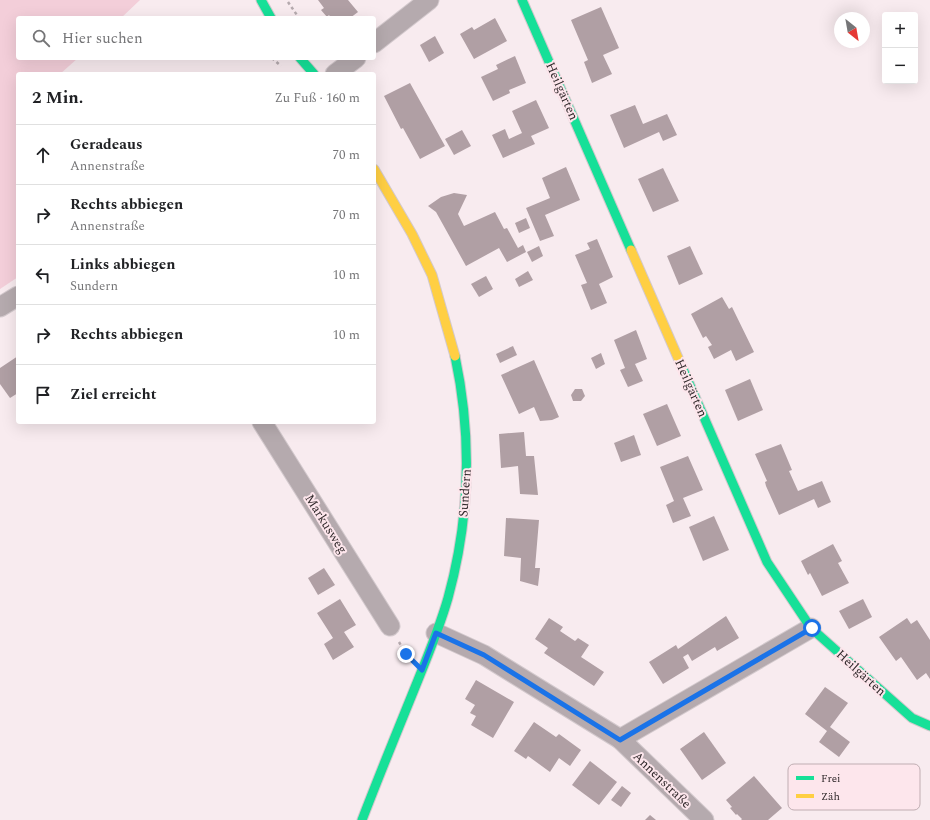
<!DOCTYPE html>
<html lang="de">
<meta charset="utf-8">
<style>
:root{--surface:#fff;--page:#f6f6f6;--text:#202124;--muted:#757577;--line:#e0e0e0}
body{margin:0;font-family:Spectral,serif;background:var(--page);color:var(--text)}
.controls{position:absolute;right:12px;top:12px;display:grid;overflow:hidden;border-radius:4px;box-shadow:0 4px 16px #0002}
.controls button{width:36px;height:36px;display:grid;place-items:center;padding:0;border:0;border-bottom:1px solid var(--line);background:var(--surface);color:var(--text);font:20px sans-serif}
.compass{position:absolute;left:834px;top:12px;width:36px;height:36px;border-radius:50%;background:var(--surface);box-shadow:0 4px 16px #0002;rotate:149deg}
.stop{position:absolute;width:12px;height:12px;margin:-9px;border:3px solid #1a73e8;border-radius:50%;background:#fff}
.stop.end{background:#1a73e8;border-color:#fff;box-shadow:0 1px 4px #0008}
.list{margin:0;padding:0;list-style:none}
h2{display:flex;justify-content:space-between;align-items:center;height:52px;margin:0;padding:0 16px;font-size:17px}
h2 small{font-size:13px;font-weight:400;color:var(--muted)}
.list li{display:grid;grid-template-columns:26px 1fr auto;gap:12px;align-items:center;box-sizing:border-box;height:60px;padding:0 16px;border-top:1px solid var(--line)}
.list b{display:block;font-size:15px;white-space:nowrap}
.list p{margin:0;font-size:13px;white-space:nowrap;color:var(--muted)}
.list em{font-size:13px;font-style:normal;color:var(--muted)}
.icon{flex:none;width:22px;height:22px;fill:none;stroke:currentColor;stroke-width:2;stroke-linecap:round;stroke-linejoin:round}
.map{position:relative;flex:none;width:930px;height:820px;overflow:hidden}
.search{position:absolute;background:var(--surface);box-shadow:0 4px 16px #0002;left:16px;top:16px;width:360px;height:44px;display:flex;align-items:center;gap:10px;box-sizing:border-box;padding:0 14px;border-radius:4px;color:var(--muted);font-size:15px}
.panel{position:absolute;background:var(--surface);box-shadow:0 4px 16px #0002;left:16px;top:72px;width:360px;height:352px;border-radius:4px}
.map>svg:first-child{display:block}
.green{fill:#f3ced9}
.building{fill:#b09fa4}
.lines{fill:none;stroke-linecap:round;stroke-linejoin:round}
.street-casing{stroke:#d3c9cd;stroke-width:21}
.fast-casing{stroke:#d3c9cd;stroke-width:11}
.slow-casing{stroke:#d3c9cd;stroke-width:11}
.path{stroke:#b5aaae;stroke-width:2.5;stroke-dasharray:3 3;stroke-linecap:butt}
.street{stroke:#b5aaae;stroke-width:19}
.fast{stroke:#16e098;stroke-width:9}
.slow{stroke:#ffcf43;stroke-width:9}
.route{stroke:#1a73e8;stroke-width:5}
.labels{text-anchor:middle;dominant-baseline:central;stroke-width:4;stroke-linejoin:round;paint-order:stroke}
.street-label{font-size:13px;fill:#31292b;stroke:#fde6ec}
.key{fill:#fde6ec;stroke:#c0adb2;stroke-width:1}
.key-label{font-size:11px;fill:#31292b}
</style>
<div class="map">
<svg width="930" height="820" viewBox="0 0 930 820">
<rect width="100%" height="100%" fill="#f8ebef"/>
<path class="green" d="M0,0H140L121,18H18V58H78L60,74H18V277L0,289Z"/>
<g class="building">
<path d="M318,0H348L358,12L350,18H331L329,15L327,17L321,10L324,8Z"/>
<path d="M601,7L619,48L603,55L612,74L592,83L584,62L588,60L571,20Z"/>
<path d="M495,18L507,41L474,59L460,34L472,27L474,30Z"/>
<path d="M435,36L444,53L429,62L420,45Z"/>
<path d="M515,56L526,83L509,90L510,93L493,101L481,77L498,69L496,65Z"/>
<path d="M410,83L445,146L420,159L403,128L401,129L384,96Z"/>
<path d="M536,100L549,128L531,136L535,144L503,158L492,135L505,129L509,139L522,133L512,111Z"/>
<path d="M635,105L643,124L667,114L677,135L663,141L659,132L624,148L610,115Z"/>
<path d="M462,130L471,146L454,155L445,139Z"/>
<path d="M566,167L580,200L545,215L554,236L540,241L526,208L550,198L542,178Z"/>
<path d="M663,168L679,201L653,212L638,179Z"/>
<path d="M454,193L467,195L458,214L464,226L495,212L504,229L507,228L518,248L523,245L526,252L507,262L499,248L466,266L436,212L428,206L441,197Z"/>
<path d="M526,218L530,228L519,233L515,223Z"/>
<path d="M597,239L613,277L599,284L607,303L591,310L581,285L587,283L575,255L590,249L587,243Z"/>
<path d="M539,246L543,256L532,262L527,252Z"/>
<path d="M690,246L703,274L679,285L667,256Z"/>
<path d="M528,271L533,280L519,287L515,279Z"/>
<path d="M486,276L493,289L479,297L471,284Z"/>
<path d="M722,297L729,309L732,307L754,352L736,361L731,350L714,359L708,347L712,345L706,336L703,338L691,314Z"/>
<path d="M636,330L647,359L635,364L643,381L628,387L620,370L625,368L614,340Z"/>
<path d="M513,346L517,355L500,363L496,354Z"/>
<path d="M601,353L605,364L596,369L591,358Z"/>
<path d="M18,356V393L10,398L0,384V368Z"/>
<path d="M534,360L559,417L552,420L540,421L534,407L519,414L501,375Z"/>
<path d="M750,379L763,410L738,421L725,390Z"/>
<path d="M575,389H582L585,396L581,401H573L571,395Z"/>
<path d="M667,404L681,436L657,446L643,414Z"/>
<path d="M524,432L526,456H534L538,495L520,494L518,466L501,468L499,434Z"/>
<path d="M634,435L641,455L621,462L614,443Z"/>
<path d="M781,444L792,470L789,471L798,491L822,481L831,502L818,508L814,499L779,515L766,486L765,482L767,481L755,454Z"/>
<path d="M688,456L703,490L683,498L691,516L673,523L666,505L674,501L660,467Z"/>
<path d="M714,516L729,550L703,561L689,527Z"/>
<path d="M506,518L539,520L535,568H540L538,586L520,581L521,558L504,556Z"/>
<path d="M833,544L842,561L838,563L849,583L822,596L810,573L808,575L801,561Z"/>
<path d="M324,568L335,585L318,595L308,578Z"/>
<path d="M340,599L356,625L344,632L354,647L333,660L324,644L333,638L317,613Z"/>
<path d="M863,599L872,617L849,629L839,611Z"/>
<path d="M726,616L739,638L717,651L715,647L692,661L688,654L683,657L689,668L663,684L649,662L676,645L678,649Z"/>
<path d="M549,618L563,627L560,631L575,641L578,638L589,645L581,657L604,672L594,686L544,653L548,648L535,639Z"/>
<path d="M907,618L911,624L917,620L930,640V679L926,673L917,680L901,657L896,661L879,637Z"/>
<path d="M476,680L514,702L493,738L471,725L476,716L470,713L475,705L465,699Z"/>
<path d="M825,687L848,703L830,727L850,742L839,757L819,742L827,731L805,714Z"/>
<path d="M534,722L556,737L559,734L581,750L570,766L559,758L550,772L528,756L526,759L514,751Z"/>
<path d="M704,732L726,763L702,780L680,749Z"/>
<path d="M590,761L617,782L599,805L572,785Z"/>
<path d="M754,776L782,808L768,820H741L742,819L737,814L736,815L730,808L732,807L726,800Z"/>
<path d="M622,786L631,793L621,807L611,800Z"/>
<path d="M650,815L656,820H645Z"/>
</g>
<g class="lines">
<g class="street-casing">
<g id="street">
<path d="M374,43L429,0"/>
<path d="M335,74L356,58"/>
<path d="M0,307L18,296"/>
<path d="M262,422L390,626"/>
<path d="M436,633L484,655L620,739L811,628"/>
<path d="M620,739L704,820"/>
</g>
</g>
<g class="fast-casing">
<g id="fast">
<path d="M261,0L271,18"/>
<path d="M522,0L631,250"/>
<path d="M300,58L314,74"/>
<path d="M682,367L767,562L811,628L912,718L930,726"/>
<path d="M362,820C380,773 399,727 418,680C429,653 440,626 448,598C470,518 472,436 455,356"/>
</g>
</g>
<g class="slow-casing">
<g id="slow">
<path d="M374,169L412,234L432,275L455,356"/>
<path d="M631,250L682,367"/>
</g>
</g>
<g class="path">
<path d="M288,2L299,18"/>
<path d="M272,58L281,66"/>
<path d="M399,642L406,654"/>
</g>
<use href="#street" class="street"/>
<use href="#fast" class="fast"/>
<use href="#slow" class="slow"/>
</g>
<g class="lines">
<path class="route" d="M406,654L422,670L436,633L484,655L620,740L812,628"/>
</g>
<g class="labels">
<g class="street-label">
<text transform="translate(562 91) rotate(66)">Heilgärten</text>
<text transform="translate(691 388) rotate(66)">Heilgärten</text>
<text transform="translate(465 493) rotate(-86)">Sundern</text>
<text transform="translate(326 524) rotate(58)">Markusweg</text>
<text transform="translate(861 673) rotate(42)">Heilgärten</text>
<text transform="translate(662 780) rotate(44)">Annenstraße</text>
</g>
</g>
<rect x="788" y="764" width="132" height="46" rx="6" class="key"/>
<rect x="796" y="776" width="18" height="4" fill="#16e098"/>
<rect x="796" y="794" width="18" height="4" fill="#ffcf43"/>
<g class="key-label">
<text x="821" y="782">Frei</text>
<text x="821" y="800">Zäh</text>
</g>
</svg>
<div class="controls">
<button>+</button>
<button>−</button>
</div>
<svg class="compass" viewBox="-18 -18 36 36"><path d="M0-13l5 13h-10z" fill="#e53935"/><path d="M0 13l5-13h-10z" fill="#757577"/></svg>
<div class="stop" style="left:812px;top:628px"></div>
<div class="stop end" style="left:406px;top:654px"></div>
<div class="search"><svg class="icon" aria-label="search" viewBox="0 0 24 24"><circle cx="10" cy="10" r="6"/><path d="M15 15l6 6"/></svg>Hier suchen</div>
<section class="panel">
<h2>2 Min.<small>Zu Fuß · 160 m</small></h2>
<ul class="list">
<li><svg class="icon" aria-label="ahead" viewBox="0 0 24 24"><path d="M12 20V5M6 11l6-6 6 6"/></svg><div><b>Geradeaus</b><p>Annenstraße</p></div><em>70 m</em></li>
<li><svg class="icon" aria-label="right" viewBox="0 0 24 24"><path d="M7 20v-9h11M14 6l5 5-5 5"/></svg><div><b>Rechts abbiegen</b><p>Annenstraße</p></div><em>70 m</em></li>
<li><svg class="icon" aria-label="left" viewBox="0 0 24 24"><path d="M17 20v-9H6M10 6l-5 5 5 5"/></svg><div><b>Links abbiegen</b><p>Sundern</p></div><em>10 m</em></li>
<li><svg class="icon" aria-label="right" viewBox="0 0 24 24"><path d="M7 20v-9h11M14 6l5 5-5 5"/></svg><div><b>Rechts abbiegen</b></div><em>10 m</em></li>
<li><svg class="icon" aria-label="arrive" viewBox="0 0 24 24"><path d="M6 21V4h12l-3 4 3 4H6"/></svg><div><b>Ziel erreicht</b></div></li>
</ul>
</section>
</div>
